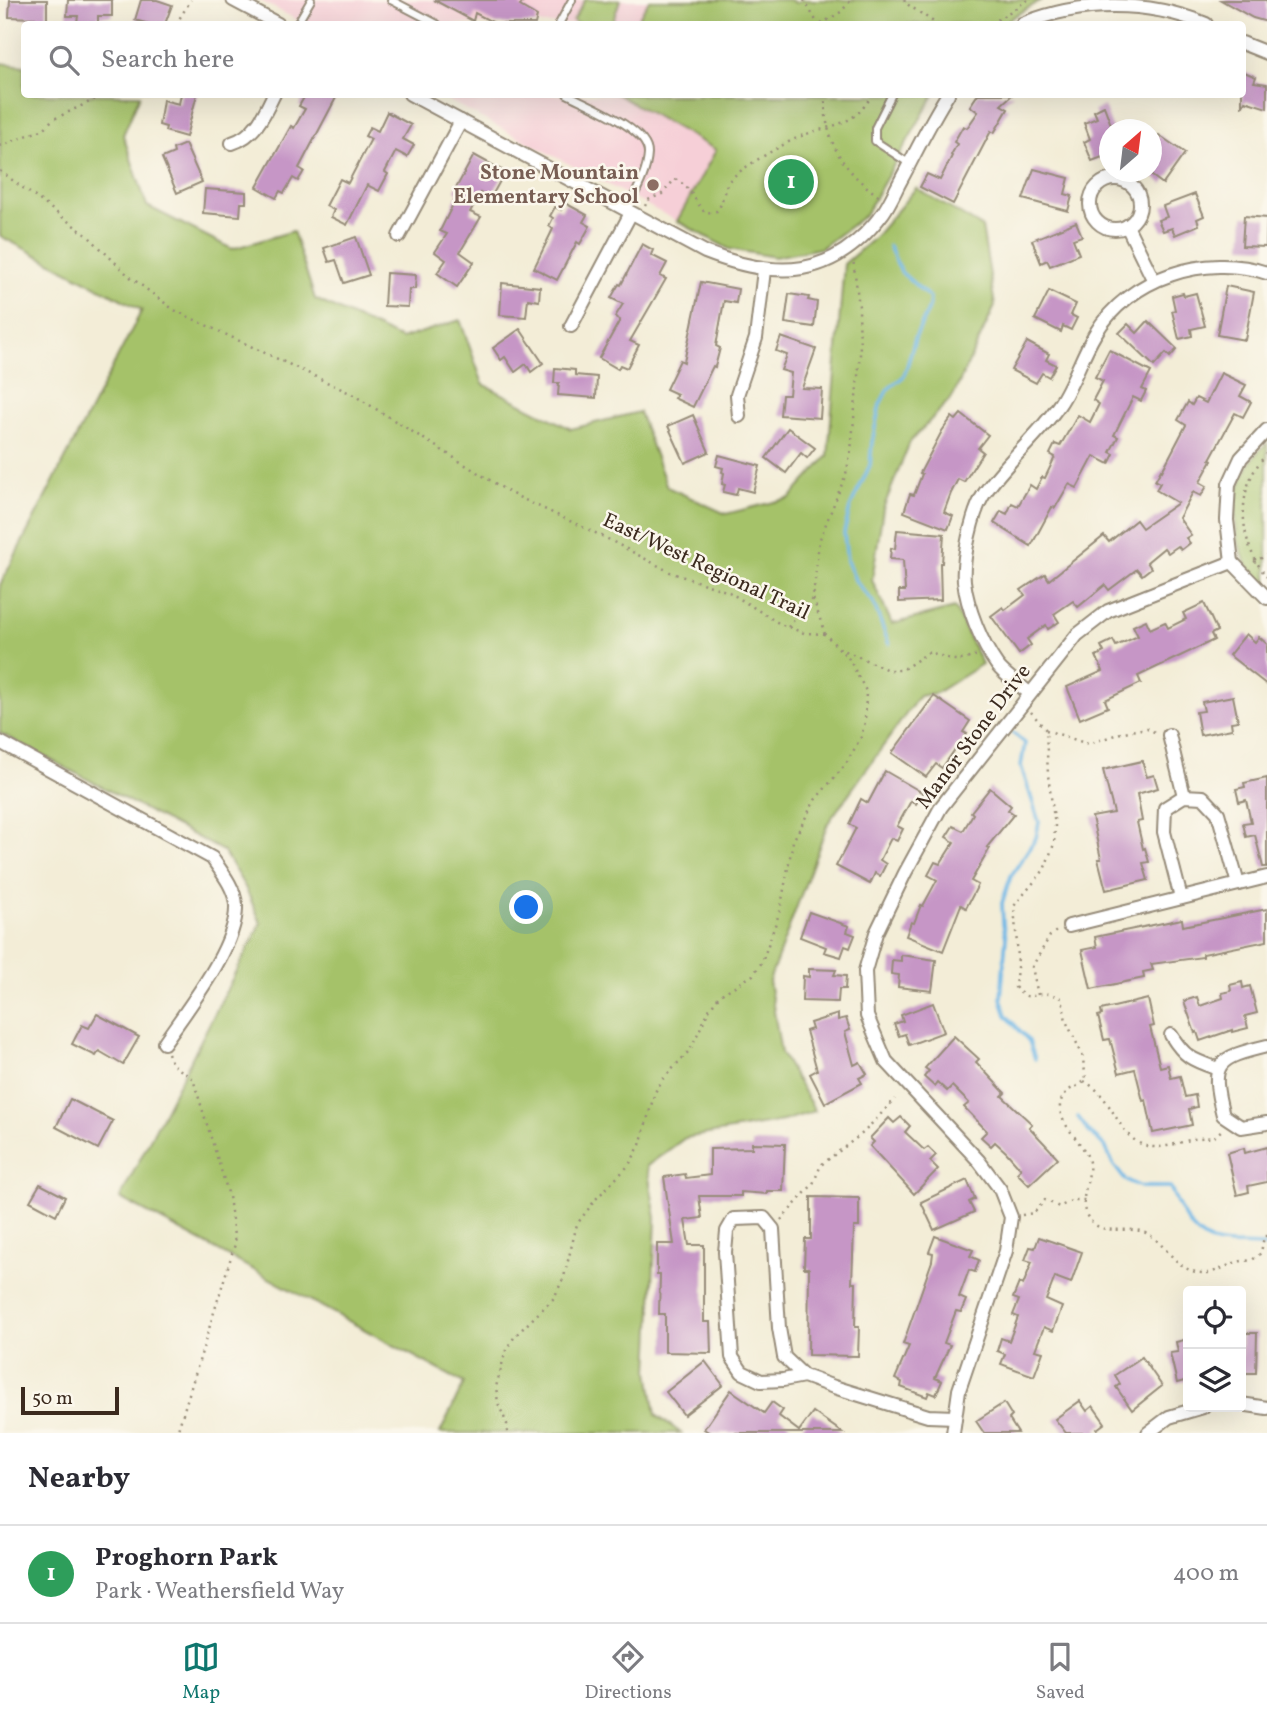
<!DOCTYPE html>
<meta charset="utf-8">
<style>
:root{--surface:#fff;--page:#f2f2f3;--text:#2b2b33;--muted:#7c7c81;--line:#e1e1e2;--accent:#0f766e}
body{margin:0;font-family:Vollkorn,serif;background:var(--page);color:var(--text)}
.controls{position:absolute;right:21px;bottom:21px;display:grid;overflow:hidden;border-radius:7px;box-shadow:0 7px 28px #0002}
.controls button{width:63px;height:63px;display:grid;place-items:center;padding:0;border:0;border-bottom:2px solid var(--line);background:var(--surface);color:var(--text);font:35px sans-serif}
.compass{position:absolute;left:1099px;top:119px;width:63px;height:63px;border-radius:50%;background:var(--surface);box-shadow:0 7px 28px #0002;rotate:28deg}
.scale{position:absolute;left:21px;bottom:18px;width:98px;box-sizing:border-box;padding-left:7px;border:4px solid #3b2a1e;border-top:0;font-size:19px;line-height:24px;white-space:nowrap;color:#3b2a1e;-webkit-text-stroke:5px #fbf7ec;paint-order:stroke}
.you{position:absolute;left:527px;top:908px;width:24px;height:24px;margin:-18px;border:5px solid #fff;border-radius:50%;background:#1a73e8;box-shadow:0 0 0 10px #1a73e833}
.badge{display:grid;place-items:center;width:46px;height:46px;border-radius:50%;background:var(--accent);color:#fff;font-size:23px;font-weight:700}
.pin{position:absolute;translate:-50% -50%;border:4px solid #fff;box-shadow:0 2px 7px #0006}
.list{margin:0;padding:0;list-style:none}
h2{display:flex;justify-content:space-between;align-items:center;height:91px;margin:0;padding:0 28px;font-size:30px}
h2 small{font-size:23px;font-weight:400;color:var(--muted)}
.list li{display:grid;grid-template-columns:46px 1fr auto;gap:21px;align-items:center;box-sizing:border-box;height:98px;padding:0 28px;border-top:2px solid var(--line)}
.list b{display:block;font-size:26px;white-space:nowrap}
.list p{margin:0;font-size:23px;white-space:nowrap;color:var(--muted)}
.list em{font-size:23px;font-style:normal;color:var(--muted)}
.icon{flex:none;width:38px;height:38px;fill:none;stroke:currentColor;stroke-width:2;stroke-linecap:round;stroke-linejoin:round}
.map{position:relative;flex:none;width:1267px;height:1433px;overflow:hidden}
.search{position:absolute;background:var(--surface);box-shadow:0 7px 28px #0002;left:21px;right:21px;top:21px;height:77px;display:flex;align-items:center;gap:18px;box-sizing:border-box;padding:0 24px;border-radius:7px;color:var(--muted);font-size:26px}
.sheet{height:189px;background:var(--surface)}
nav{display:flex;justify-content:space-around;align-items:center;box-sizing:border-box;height:98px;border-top:2px solid var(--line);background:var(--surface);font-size:19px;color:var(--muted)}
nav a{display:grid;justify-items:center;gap:4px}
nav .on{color:var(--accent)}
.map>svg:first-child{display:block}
.built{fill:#f6cfd7}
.green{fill:#a5c269;stroke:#707644;stroke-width:2}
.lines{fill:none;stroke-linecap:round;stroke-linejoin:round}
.stream{stroke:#6eb7e6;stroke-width:3.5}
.building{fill:#c696c6}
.service-casing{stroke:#978c7a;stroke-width:10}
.minor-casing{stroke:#978c7a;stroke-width:16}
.path{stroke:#978c7a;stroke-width:2.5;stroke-dasharray:2 5;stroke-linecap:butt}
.service{stroke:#fff;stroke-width:6}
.minor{stroke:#fff;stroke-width:12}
.education-dot{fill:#8d6e63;stroke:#fbf7ec;stroke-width:2.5}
.labels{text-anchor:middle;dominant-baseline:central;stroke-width:5;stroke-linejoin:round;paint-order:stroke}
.education-label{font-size:21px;font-weight:bold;fill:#785e54;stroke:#fbf7ec;text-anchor:end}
.street-label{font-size:21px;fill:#3b2a1e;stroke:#fbf7ec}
</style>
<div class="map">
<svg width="1267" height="1433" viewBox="0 0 1267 1433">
<rect width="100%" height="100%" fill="#fbf7ec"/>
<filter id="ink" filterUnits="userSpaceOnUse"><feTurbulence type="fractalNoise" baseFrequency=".0143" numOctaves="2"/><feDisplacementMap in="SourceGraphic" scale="14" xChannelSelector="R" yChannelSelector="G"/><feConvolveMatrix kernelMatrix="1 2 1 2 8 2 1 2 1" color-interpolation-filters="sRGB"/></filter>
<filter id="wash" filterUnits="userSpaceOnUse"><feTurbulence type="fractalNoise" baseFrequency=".00686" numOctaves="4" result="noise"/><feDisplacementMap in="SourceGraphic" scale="28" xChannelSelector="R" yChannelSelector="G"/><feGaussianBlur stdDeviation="1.57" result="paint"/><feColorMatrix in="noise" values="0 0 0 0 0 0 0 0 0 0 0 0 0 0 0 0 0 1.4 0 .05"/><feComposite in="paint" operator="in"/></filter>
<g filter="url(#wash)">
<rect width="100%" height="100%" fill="#f3edd7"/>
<g class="built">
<path d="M259,0H790L785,24H305Z"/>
<path d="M438,95H747L677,221Z"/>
</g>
<g class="green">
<path d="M585,0H620L612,24H578L573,21Z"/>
<path d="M649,0H790L796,3L801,0H1041L1001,24H635Z"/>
<path d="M0,63L24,66V94L140,95L123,135L147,206L232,249L293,231L315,299L401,339L460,320L483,384L571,429L639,412L667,487L726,514L790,498L828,456L844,264L875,237L916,188L982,227L995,306L953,396L910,442L883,509L872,580L892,624L955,608L982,664L936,693L919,696L828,823L769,981L781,1053L815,1111L783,1121L685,1138L647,1166L656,1218L649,1372L656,1415L681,1433H440L464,1383L120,1198L261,923L245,887L223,851L0,733V585L142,310L0,236Z"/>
<path d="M618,95H934L865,215L821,248L775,257L729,249L677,221L716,150Z"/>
<path d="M1267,443V589C1225,555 1225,478 1267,443Z"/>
</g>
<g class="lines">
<g class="stream">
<path d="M889,246L901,272L930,298L929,308L915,338L906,370L903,377L888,389L880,404L872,442L870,465L850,508L844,533L847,561L856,582L873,602L889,644"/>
<path d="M1013,733L1025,743L1021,766L1039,822L1036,838L1011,876L1002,903L1003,924L1006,937L1001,998L1006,1015L1029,1041L1035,1059"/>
<path d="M1078,1117L1089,1132L1105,1146L1113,1164L1125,1180L1141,1187H1170C1179,1207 1189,1234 1212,1242C1227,1248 1251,1243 1267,1247"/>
</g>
</g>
<g id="blocks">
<g class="building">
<path d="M10,0H47V24H35V18L9,17Z"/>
<path d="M68,0H112V16H98V23L77,22L78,16H67Z"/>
<path d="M141,0H157L172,5L165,24H149L135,20Z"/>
<path d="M434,0H524L520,6L537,16L535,24H496L475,13L473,21Z"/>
<path d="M1221,0H1267V22L1253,18Z"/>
<path d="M1242,71L1256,77L1254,82L1267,84V108L1245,101L1242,107Z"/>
<path d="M181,94H197L186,137L165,131L166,127L159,125L163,100L179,104Z"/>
<path d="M306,94H338L299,168L304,171L298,181L293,178L284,193L280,191L276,198L257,187L291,126L294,128L305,109L299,106Z"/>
<path d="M978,94H1013L1001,105L1008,109L994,133L991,131L953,204L920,187L927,174L940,180L952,156L951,155L957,144L954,142L963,126L967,128L978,112L970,106Z"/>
<path d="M1104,106L1113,130H1110V154L1092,161L1084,142L1090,139L1084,123L1097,118L1094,111Z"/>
<path d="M387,112L411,125L403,139L414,145L407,157L396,151L385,172L388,174L379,191L367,185L347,225L331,217L334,210L326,206L340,179L348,183L371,139L365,136L370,127L378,131Z"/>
<path d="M1159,135L1185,153L1163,184L1148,173L1152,172V145Z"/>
<path d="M185,144L202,182L177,193L162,158L174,153L173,149Z"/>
<path d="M474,155L505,172L490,199L480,193L470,212L481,217L460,252L474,262L457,287L437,273L446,260L435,252L447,234L440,231L459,192L455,190Z"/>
<path d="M1034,169L1069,178L1065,194L1072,196L1068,211L1023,199Z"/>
<path d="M205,189L246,192V203H241L240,216L203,213Z"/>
<path d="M1195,194L1204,216L1197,219L1199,225L1175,235L1172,228L1163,231L1158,220L1167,217L1163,206Z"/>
<path d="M565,203L587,215L583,222L590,226L580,244L577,242L557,280L534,268L553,229L549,226L553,218L550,216L555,207L561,210Z"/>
<path d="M1244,216L1267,218L1266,247L1242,246Z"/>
<path d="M1076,222L1082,236L1073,239L1079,254L1050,266L1047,260L1041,263L1032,240Z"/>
<path d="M356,237L369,275L344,283L336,260L329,262L324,248Z"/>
<path d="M642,244L653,250L651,255L667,263L660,276L666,279L630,341L639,345L627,368L620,365L618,369L599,358L620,320L615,317L623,304L611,298L619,284L621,285Z"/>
<path d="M386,273L416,275L415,289H409L408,307L384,306Z"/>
<path d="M701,282L738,289L736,303L724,301L716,346L720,348L715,367L713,366L693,407L674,398L677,394L666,389L680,360L684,362Z"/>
<path d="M502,283L540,287L539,301L528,299L526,317L500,315Z"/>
<path d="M1226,286L1254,292L1245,340L1217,335Z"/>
<path d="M1049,291L1076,304L1071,315L1077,318L1071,330L1063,326L1061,332L1035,319Z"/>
<path d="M1183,293L1184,296L1196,293L1205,326L1191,329L1192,336L1179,339L1172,311L1175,310L1172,296Z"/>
<path d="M789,294L809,297L808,300L817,302L814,327L785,323Z"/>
<path d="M1148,321L1177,349L1170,357L1166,353L1154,366L1119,333L1128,324L1137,333Z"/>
<path d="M520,329L543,363L531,372L526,364L515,372L505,357L501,360L493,348Z"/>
<path d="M781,337L816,349L802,388L822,389L820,418L780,415L782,395H789L791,373L781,370L787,355L776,351Z"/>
<path d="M1027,342L1049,354L1046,360L1056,365L1049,377L1042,373L1036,383L1011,370Z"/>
<path d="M1109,350L1151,372L1142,389L1146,391L1141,401L1133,397L1114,435L1118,437L1110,452L1114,454L1109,464L1094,456L1077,488L1069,484L1055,508L1052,507L1031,546L994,523L1001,511L1007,514L1012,503L1018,506L1030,485L1036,489L1042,477L1045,478L1055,457L1050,454L1055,444L1060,446L1078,415L1090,422L1099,404L1093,400L1103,381L1095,377Z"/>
<path d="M555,368L575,370V375L597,377L596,398L558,395L559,383H554Z"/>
<path d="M1221,373L1246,385L1240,396L1251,402L1243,417L1235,413L1210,459L1212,460L1200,482L1207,486L1201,496L1193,492L1179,518L1191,535L1186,538L1190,543L1181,550L1178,546L1168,553L1164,548L1147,562L1151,568L1142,575L1137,569L1109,590L1105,585L1078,607L1073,601L1054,614L1059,622L1048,629L1046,625L1027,639L1031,645L1019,654L991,616L1003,607L1005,610L1025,595L1021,590L1045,574L1049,580L1104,536L1109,542L1136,520L1142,528L1178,503L1156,490L1160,483L1155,481L1161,470L1162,471L1186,425L1178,420L1188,402L1192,405L1196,398L1206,403Z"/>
<path d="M961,414L988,435L978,448L983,452L964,482L958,479L951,493L944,512L953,516L948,529L904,512L910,494L914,495L922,474L920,473L942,431L952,417L956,420Z"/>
<path d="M693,415L709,452L685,463L668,426Z"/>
<path d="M788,428L815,448L807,458L801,453L786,473L766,458Z"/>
<path d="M719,455L760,466L753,492L738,488L736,495L723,492L725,485L722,484L724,473L722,472L723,468L716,466Z"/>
<path d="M897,530L944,534L942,563H940L941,600L899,602V591H905L903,560L890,559L891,548L895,549Z"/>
<path d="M1204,603L1217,631L1211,634L1214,640L1138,676L1141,683L1105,700L1108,707L1080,719L1067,687L1103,671L1096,656L1104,652L1101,646L1113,640L1116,646L1138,636L1133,626L1146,620L1150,629L1165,622L1168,628L1186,619L1183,613Z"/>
<path d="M1246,634L1255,642L1259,637L1267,644V685L1229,655Z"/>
<path d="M934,696L970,721L963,732L967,734L959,746L958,745L942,768L936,764L926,777L892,753Z"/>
<path d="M1233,696L1238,721L1231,722L1232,729L1200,735L1196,712L1204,711L1202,702Z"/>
<path d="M1142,761L1147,777L1154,775L1158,788L1137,794L1142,821L1137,822L1143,849L1145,848L1149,862L1143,863L1148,880L1106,890L1098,859H1101L1092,817L1114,813L1103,770Z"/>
<path d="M885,771L923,793L916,804L911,801L897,826L903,829L897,841L891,838L880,860L886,864L880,876L875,873L870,884L836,866L856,828L849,824L861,799L868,803Z"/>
<path d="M1267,778V867H1263L1255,835L1246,837L1243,823L1251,822L1246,800L1239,802L1236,789L1245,787L1244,783Z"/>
<path d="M990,788L1011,806L1008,810L1014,814L987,847L990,848L971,881L978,885L966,908L961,905L943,951L906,936L911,922L914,923L921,905L923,906L937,880L928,875L935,862L940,864L954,842L946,837L953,826L963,831L973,814L971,812Z"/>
<path d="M1267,909V941L1203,954V957L1151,964L1153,970L1143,972L1144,978L1091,989L1082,950L1097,947L1095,937L1182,919L1183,926Z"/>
<path d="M809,912L849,926L847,932L855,935L850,948L845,946L841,957L824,952L826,947L800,937Z"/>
<path d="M901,955L936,960L932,991L898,987L899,975L891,974L892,960L901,961Z"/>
<path d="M809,969L836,970L834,975L846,976L845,989H839L838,1002L802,1001L803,976L809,977Z"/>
<path d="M1242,982L1243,988L1250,986L1257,1013L1245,1016L1248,1028L1232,1032V1030L1200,1041L1197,1032L1195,1033L1184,1001L1197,997L1200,1006L1223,998L1222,993L1231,991L1230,985Z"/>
<path d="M1148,999L1154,1026L1150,1027L1160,1067L1168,1065L1171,1078L1180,1076L1185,1097L1195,1095L1197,1107L1189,1109L1192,1125L1153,1133L1146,1100L1143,1101L1135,1069L1119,1073L1110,1039L1104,1040L1098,1016L1102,1015L1101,1010Z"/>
<path d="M933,1003L944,1032L909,1045L905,1034L899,1036L894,1024L903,1021L901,1015Z"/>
<path d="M97,1014L139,1037L123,1065L99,1051L96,1056L72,1044L82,1025L89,1028Z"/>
<path d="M838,1014V1020L846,1018L850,1030L845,1032L854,1065L860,1062L867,1074L859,1078L862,1083L825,1103L810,1074L817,1070L806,1031L812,1029L810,1023Z"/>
<path d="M954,1036L979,1059L976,1062L1005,1093L1002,1096L1032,1124L1029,1127L1058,1158L1029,1185L1017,1173L1021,1169L1006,1152L995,1142L991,1146L981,1137L987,1131L964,1107L969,1103L952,1086L947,1091L937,1082L934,1086L924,1077L929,1071L925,1068Z"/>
<path d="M70,1099L113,1121L98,1149L56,1127Z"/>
<path d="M901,1117L910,1126L905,1132L924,1150L928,1147L936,1155L930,1161L938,1169L914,1194L870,1146L874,1142L870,1138L889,1118L894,1123Z"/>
<path d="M752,1143L785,1144L783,1191H767V1194L741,1192V1196H699L702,1218L685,1220L689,1245H704V1322H710L711,1353L665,1352V1314H659L660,1275H657V1244H674L664,1177L685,1174L686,1178L710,1175V1149L752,1148Z"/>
<path d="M1267,1147V1182L1248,1186L1249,1192L1237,1195L1227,1153L1244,1148L1245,1153Z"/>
<path d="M967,1180L975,1199L969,1202L974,1212L934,1230L921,1202Z"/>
<path d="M40,1184L65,1197L56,1215L30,1201Z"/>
<path d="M811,1197L859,1198V1227H854L852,1283H856L855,1327H859L858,1356L808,1355L809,1268H804L805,1239H811Z"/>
<path d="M935,1236L973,1250L970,1256L979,1260L975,1272L969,1270L959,1297L966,1300L961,1312L956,1311L944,1343L950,1345L935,1378L942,1381L936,1395L929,1392L927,1397L901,1387L902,1382L895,1379L909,1346L903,1344L932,1261L933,1253L929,1252Z"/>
<path d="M1039,1237L1082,1252L1071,1283L1055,1277L1046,1300L1062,1307L1053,1331L1044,1327L1035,1350L1043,1352L1034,1376L1001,1364L1005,1354L997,1351L1001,1338L1009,1341L1018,1317L1013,1315L1019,1300L1013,1298L1019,1283L1023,1285L1032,1262L1025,1260L1030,1247L1035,1248Z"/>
<path d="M1241,1333H1257L1256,1373H1241Z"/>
<path d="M1188,1339V1380L1177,1383L1170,1353L1178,1352L1176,1342Z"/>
<path d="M1142,1357L1162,1386L1132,1410L1116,1387L1120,1384L1115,1375Z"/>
<path d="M705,1361L723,1385L684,1415L666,1392Z"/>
<path d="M731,1390L764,1413L772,1402L783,1410L779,1416L799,1431L813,1412L843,1433H710L704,1429Z"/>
<path d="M1080,1401L1087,1411L1093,1406L1105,1423L1097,1429L1099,1433H1066L1055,1419Z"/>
<path d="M1004,1403L1012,1416L1009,1419L1018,1433H984L976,1421Z"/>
</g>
</g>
</g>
<g filter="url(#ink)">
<use href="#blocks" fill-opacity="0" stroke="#978c7a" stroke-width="2"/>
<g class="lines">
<g class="service-casing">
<g id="service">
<path d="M391,0L437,24"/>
<path d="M297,24L311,0"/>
<path d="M559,24L572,0"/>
<path d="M567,94C588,105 649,129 648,154C647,174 635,193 627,210"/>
<path d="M892,94L875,128V141L910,164"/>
</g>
</g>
<g class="minor-casing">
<g id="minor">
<path d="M233,0L278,24"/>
<path d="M1022,24C1081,0 1147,0 1206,24"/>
<path d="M1242,43L1267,53"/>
<path d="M410,94L705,252C776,280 833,280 883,213C890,203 895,191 901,180C916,152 930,122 948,94"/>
<path d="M232,143C255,136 264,115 274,94"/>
<circle cx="1115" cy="204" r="25"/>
<path d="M1127,226L1154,281"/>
<path d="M399,236L461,121"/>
<path d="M571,326L631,213"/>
<path d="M739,416L737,395L756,338L764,270"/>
<path d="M1267,430L1241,458L1229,484L1227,520L1232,562L1267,598"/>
<path d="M1029,693C1019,684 1005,676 997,665C982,644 967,608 964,581C962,561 972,512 984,494C1006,461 1037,438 1059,405C1074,383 1081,357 1095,334C1129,277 1206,253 1267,273"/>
<path d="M1169,735L1184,796"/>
<path d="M0,742L212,858C221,871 235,888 236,905C238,946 187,1009 164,1043"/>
<path d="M1181,898L1164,832L1165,808L1184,796L1203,797L1218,813L1238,884"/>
<path d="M1069,926L1267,877"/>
<path d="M1171,1035C1185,1058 1193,1060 1218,1069"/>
<path d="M1267,1046C1217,1058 1209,1062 1223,1115L1241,1127L1267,1123"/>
<path d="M804,1376L783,1380L761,1381L742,1372L732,1357L725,1252L727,1231L734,1219L764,1218L773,1229L779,1328L784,1357L804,1376L834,1387L928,1416L955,1417"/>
<path d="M1241,1404L1267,1408"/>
<path d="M953,1433L959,1390L1006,1251L1011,1217L1000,1189L979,1161L886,1061L867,1016L865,971L876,933L905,873L941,807L1077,635L1108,611L1232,562"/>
<path d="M1148,1433L1169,1417L1203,1407"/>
</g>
</g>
<g class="path">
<path d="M804,0L818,24"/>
<path d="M905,0L904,2L935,23L934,24"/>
<path d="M176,24L191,0"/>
<path d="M821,24L841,12L851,0"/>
<path d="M991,24L1028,0"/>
<path d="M825,94C824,142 842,170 880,197"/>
<path d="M0,146L44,129L52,120L106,94"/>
<path d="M0,171L88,236L129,276L174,310L352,394L512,494L604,537L672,573L729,592L780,624L804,633L825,634L849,659L866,691L865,722L861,737L846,764L815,800L793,841L780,911L762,962L753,975L720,995L710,1008L690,1050L663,1079L655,1092L640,1145L629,1165L596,1199L577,1224L564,1277L554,1298L515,1336L506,1350L496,1387L498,1403L507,1424V1433"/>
<path d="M645,206L648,200L662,194L675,179C692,188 693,199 705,213L717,211C724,202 723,189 729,181C740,168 788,141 804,135C833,124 856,126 872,94"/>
<path d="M1267,454C1234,487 1238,543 1267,577"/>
<path d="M1254,562L1267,555"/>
<path d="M788,627L813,598"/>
<path d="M825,634L813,598L819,541L846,474L851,451L860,355L859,307L853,258"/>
<path d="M839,648L888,670H902L929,652C950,658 955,665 977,655"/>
<path d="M1031,712L1046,730L1048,775L1055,826L1054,844L1044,870L1014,906L1018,958L1015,987C1028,1004 1033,992 1049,994C1054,995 1058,997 1062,998L1066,1021L1082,1054L1086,1078C1081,1087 1072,1086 1066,1093C1046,1115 1081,1138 1088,1158C1094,1177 1077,1197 1087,1216C1101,1239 1127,1224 1146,1233C1168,1244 1176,1274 1206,1273C1222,1272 1234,1258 1251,1261L1261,1253L1264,1236H1267"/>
<path d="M1046,730L1088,744L1124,732L1147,728L1156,733"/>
<path d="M1038,995L1032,967L1050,936L1059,929"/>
<path d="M168,1053L172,1064L193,1079L229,1196L235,1244L177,1433"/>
<path d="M1084,1081C1090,1085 1097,1089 1101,1095C1117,1113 1125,1146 1154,1147C1175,1148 1191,1135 1213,1138L1224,1128"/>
<path d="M1022,1215L1034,1213L1045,1200L1059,1207L1073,1200H1085"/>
<path d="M781,1220L813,1184L821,1165L863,1133L895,1099"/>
</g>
<use href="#service" class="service"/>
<use href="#minor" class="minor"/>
</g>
</g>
<circle class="education-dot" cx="653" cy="185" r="7"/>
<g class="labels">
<g class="education-label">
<text x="639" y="173">Stone Mountain<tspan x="639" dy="24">Elementary School</tspan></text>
</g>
<g class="street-label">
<text transform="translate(706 567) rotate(25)">East/West Regional Trail</text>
<text transform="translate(974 737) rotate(-53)">Manor Stone Drive</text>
</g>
</g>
</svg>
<div class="controls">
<button><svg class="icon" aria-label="locate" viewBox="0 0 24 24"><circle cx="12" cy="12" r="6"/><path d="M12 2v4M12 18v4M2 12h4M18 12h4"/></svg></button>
<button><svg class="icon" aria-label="layers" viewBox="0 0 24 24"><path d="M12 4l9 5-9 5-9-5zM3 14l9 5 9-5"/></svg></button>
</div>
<svg class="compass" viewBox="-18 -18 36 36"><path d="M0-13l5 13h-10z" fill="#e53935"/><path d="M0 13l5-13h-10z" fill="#7c7c81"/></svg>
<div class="scale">50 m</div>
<div class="you"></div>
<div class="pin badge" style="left:791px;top:182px;background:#2e9e5b">1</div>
<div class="search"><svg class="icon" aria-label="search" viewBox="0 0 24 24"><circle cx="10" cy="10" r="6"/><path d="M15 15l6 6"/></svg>Search here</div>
</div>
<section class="sheet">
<h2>Nearby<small></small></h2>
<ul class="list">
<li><span class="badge" style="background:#2e9e5b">1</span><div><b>Proghorn Park</b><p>Park · Weathersfield Way</p></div><em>400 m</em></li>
</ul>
</section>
<nav>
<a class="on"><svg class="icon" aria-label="map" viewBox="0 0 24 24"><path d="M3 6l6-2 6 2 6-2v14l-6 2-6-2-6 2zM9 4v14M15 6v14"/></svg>Map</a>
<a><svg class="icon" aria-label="directions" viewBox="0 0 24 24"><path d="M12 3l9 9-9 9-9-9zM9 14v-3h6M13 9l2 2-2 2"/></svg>Directions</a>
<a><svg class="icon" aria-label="saved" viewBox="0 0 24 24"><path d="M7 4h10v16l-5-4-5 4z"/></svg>Saved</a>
</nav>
